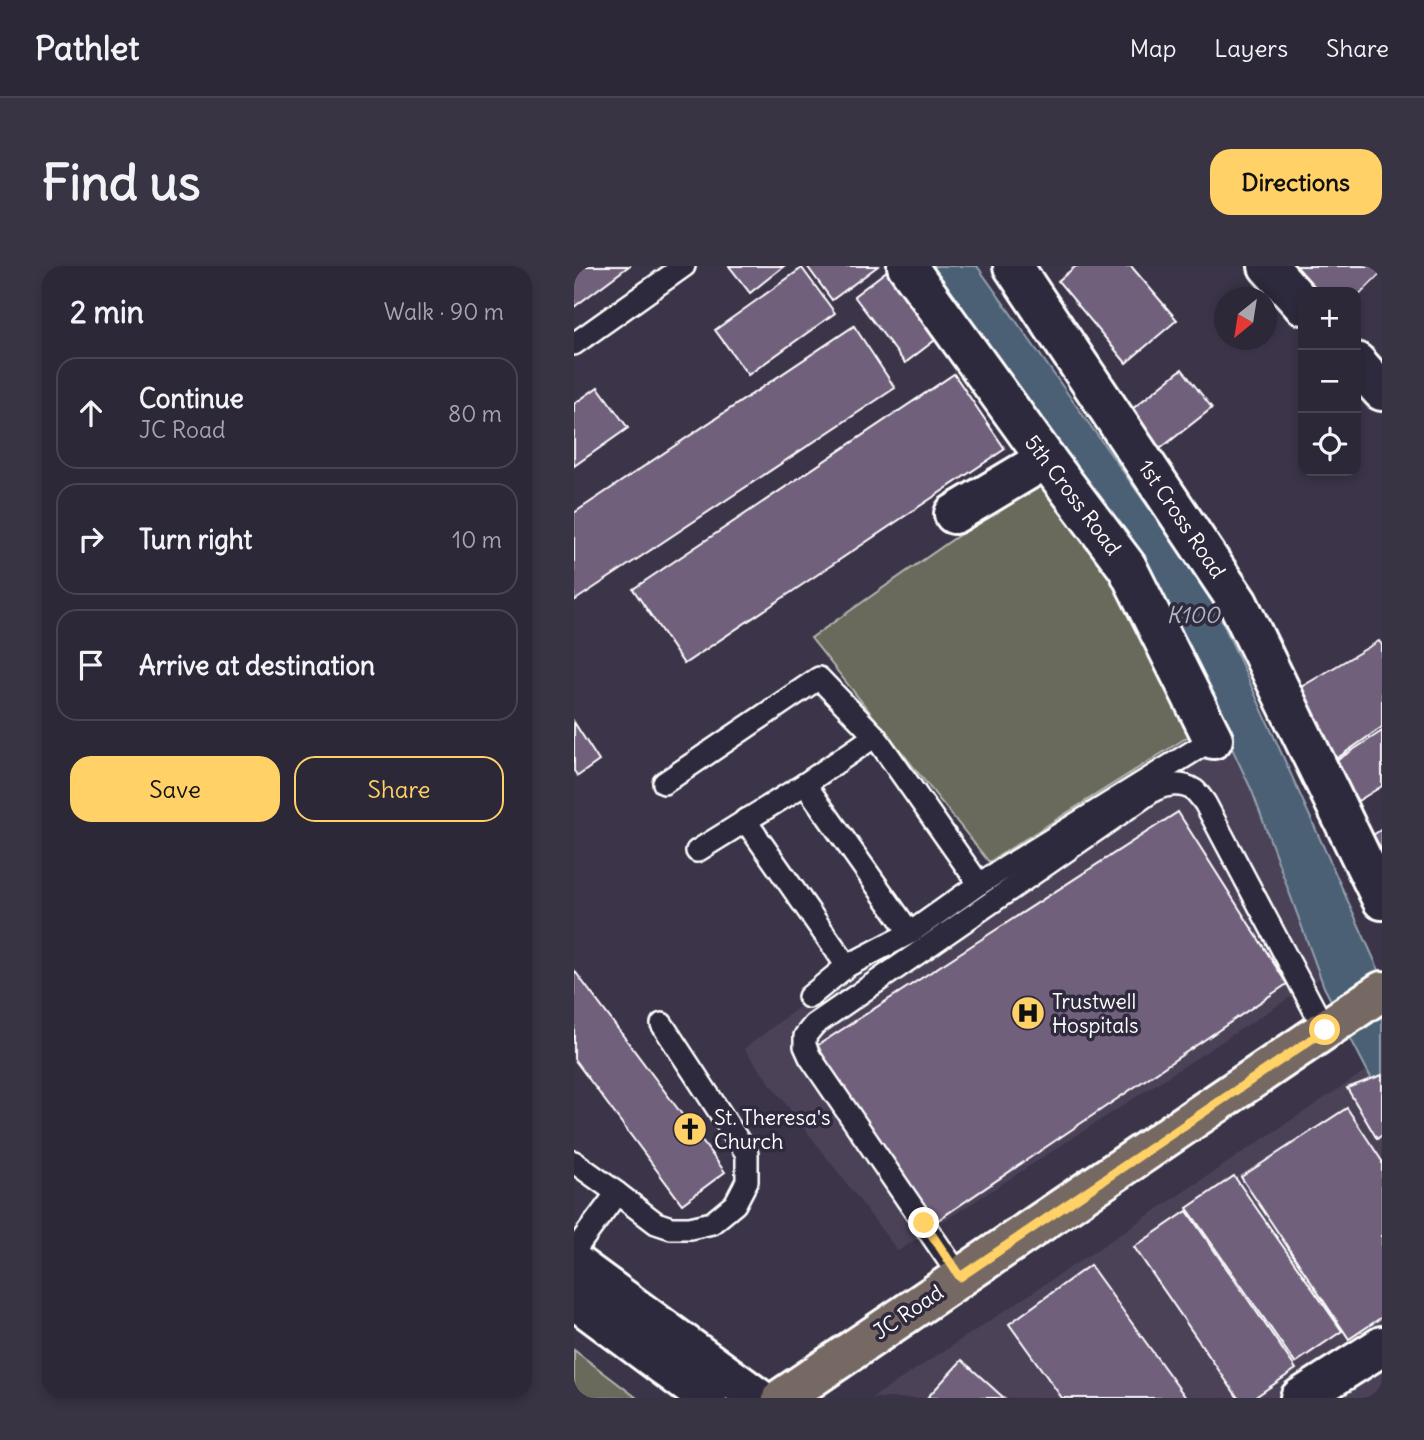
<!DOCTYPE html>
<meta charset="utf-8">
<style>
:root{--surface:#2d2838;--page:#393443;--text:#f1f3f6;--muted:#a7a6ae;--line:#484453;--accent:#ffd166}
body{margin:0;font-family:Delius,sans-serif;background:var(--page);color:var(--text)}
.controls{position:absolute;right:21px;top:21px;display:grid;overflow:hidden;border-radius:14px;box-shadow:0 4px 10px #0003}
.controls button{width:63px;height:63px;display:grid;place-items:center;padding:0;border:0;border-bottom:2px solid var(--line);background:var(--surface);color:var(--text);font:35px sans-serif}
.compass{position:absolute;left:640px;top:21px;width:63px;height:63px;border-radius:50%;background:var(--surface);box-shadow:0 4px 10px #0003;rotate:210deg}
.stop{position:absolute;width:21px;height:21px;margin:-16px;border:5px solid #ffd166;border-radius:50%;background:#fff}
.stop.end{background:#ffd166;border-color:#fff;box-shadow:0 2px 7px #0008}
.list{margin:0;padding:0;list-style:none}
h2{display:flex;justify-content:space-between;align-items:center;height:91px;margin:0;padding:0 28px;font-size:30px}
h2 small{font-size:23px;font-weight:400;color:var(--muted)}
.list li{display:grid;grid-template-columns:46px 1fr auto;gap:21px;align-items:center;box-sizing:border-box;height:112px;margin:0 14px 14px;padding:0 14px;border:2px solid var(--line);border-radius:21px}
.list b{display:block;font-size:26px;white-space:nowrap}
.list p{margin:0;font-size:23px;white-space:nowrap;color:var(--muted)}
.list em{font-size:23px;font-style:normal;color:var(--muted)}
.actions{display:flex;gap:14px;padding:21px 28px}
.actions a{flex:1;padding:16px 0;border:2px solid var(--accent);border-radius:21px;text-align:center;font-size:24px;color:var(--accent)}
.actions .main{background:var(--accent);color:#111}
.icon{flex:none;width:38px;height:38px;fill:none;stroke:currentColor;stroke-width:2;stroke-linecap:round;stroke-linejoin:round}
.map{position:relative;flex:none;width:808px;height:1132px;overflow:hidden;border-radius:21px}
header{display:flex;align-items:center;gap:42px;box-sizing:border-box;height:98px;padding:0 35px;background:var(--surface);border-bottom:2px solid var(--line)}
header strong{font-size:33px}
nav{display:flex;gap:38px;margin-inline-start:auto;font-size:24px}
.intro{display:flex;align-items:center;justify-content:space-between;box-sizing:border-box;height:168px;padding:0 42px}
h1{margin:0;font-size:49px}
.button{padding:18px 32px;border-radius:21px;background:var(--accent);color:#111;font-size:24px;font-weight:700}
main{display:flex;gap:42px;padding:0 42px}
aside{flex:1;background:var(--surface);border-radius:21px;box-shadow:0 4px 10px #0003}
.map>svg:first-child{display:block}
.built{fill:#4b4259}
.green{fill:#696b5c;stroke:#b4b5ae;stroke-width:2}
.water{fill:#4b6075;stroke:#93a0ac;stroke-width:2}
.building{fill:#6f607c;stroke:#fff;stroke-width:2}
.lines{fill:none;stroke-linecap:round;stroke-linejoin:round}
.service-casing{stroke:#fff;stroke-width:26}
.minor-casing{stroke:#fff;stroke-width:44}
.tertiary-casing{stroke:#fff;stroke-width:44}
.secondary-casing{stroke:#fff;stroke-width:44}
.primary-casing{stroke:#fff;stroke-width:44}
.service{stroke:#2f2a3d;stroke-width:21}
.minor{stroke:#2f2a3d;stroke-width:38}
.tertiary{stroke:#2f2a3d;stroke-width:38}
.secondary{stroke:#2f2a3d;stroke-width:38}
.primary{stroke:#766964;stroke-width:38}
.route{stroke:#ffd166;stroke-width:9}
.labels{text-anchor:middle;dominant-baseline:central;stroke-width:7;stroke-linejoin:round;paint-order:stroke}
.street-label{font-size:21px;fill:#fff;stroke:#2f2a3d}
.poi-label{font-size:21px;fill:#fff;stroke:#2f2a3d;text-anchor:start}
.water-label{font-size:23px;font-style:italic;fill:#aeb7c1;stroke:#2f2a3d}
</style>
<header>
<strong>Pathlet</strong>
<nav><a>Map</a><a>Layers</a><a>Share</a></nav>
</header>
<div class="intro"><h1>Find us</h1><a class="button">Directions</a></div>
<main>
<aside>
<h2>2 min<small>Walk · 90 m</small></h2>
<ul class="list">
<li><svg class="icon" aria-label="ahead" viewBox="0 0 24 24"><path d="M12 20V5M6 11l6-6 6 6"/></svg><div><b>Continue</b><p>JC Road</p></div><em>80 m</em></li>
<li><svg class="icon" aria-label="right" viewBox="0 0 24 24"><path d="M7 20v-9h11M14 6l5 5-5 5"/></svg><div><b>Turn right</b></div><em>10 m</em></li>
<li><svg class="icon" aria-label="arrive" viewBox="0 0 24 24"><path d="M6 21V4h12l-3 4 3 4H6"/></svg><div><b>Arrive at destination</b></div></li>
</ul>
<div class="actions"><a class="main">Save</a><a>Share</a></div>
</aside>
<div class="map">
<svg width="808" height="1132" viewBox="0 0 808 1132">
<rect width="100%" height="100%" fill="#3c354a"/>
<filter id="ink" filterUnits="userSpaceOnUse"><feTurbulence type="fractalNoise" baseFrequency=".0143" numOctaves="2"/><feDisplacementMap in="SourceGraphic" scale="14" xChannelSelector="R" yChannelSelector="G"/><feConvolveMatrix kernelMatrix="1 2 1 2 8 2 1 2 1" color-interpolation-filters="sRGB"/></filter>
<g filter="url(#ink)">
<g class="built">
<path d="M644,452L678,525L746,712L324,985L170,783L415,596Z"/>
<path d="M808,794V1132H298L420,1052Z"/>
</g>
<g class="green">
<path d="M467,212L543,311L620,467L415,596L237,372Z"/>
<path d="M0,1084L63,1132H0Z"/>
</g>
<path class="water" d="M351,0H403L636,328L808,711V833L750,721L678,525L644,452Z"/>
<g class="building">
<path d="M0,0H55L0,41Z"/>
<path d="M155,0H210L176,27Z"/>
<path d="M233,0H304L258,34Z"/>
<path d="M502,0H557L603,54L552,97L484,15Z"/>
<path d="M713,0H808V6L782,32V26H740Z"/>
<path d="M228,2L261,47L174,109L141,64Z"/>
<path d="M314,4L365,71L331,97L280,30Z"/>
<path d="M280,60L321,122L0,335V247Z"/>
<path d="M608,103L638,142L582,186L552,148Z"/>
<path d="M380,108L431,183L110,398L59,323Z"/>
<path d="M24,121L54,162L0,200V138Z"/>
<path d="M805,375L808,379V461L762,493L722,424Z"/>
<path d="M0,456L25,495L4,510L0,505Z"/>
<path d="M808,465V520L784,535L759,497Z"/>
<path d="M604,546L713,718L358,958L241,781Z"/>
<path d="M808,563V589L796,571Z"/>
<path d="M0,704L151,906L108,938L0,793Z"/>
<path d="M808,809V869L803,873L773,822Z"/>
<path d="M773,842L808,895V1051L775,1073L667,911Z"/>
<path d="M660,910L768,1065L721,1097L613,942Z"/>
<path d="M613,945L722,1103L680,1132H664L560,981Z"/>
<path d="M516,999L612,1132H488L435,1058Z"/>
<path d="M388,1094L430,1132H353Z"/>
</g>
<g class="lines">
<g class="service-casing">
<g id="service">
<path d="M0,78L110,0"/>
<path d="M90,517L245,412L301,470L405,618"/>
<path d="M231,518L336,667"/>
<path d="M171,554L273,700"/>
<path d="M123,585L231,518L301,470"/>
<path d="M235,731L273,700L336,667L405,618L639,473"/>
<path d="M0,896L43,927"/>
<path d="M0,985L43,927L82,957L97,962H116L138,957L161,938L173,915V888L88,758"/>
<path d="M386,1011L236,791L231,780V770L240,759L580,524C592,518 608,516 620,524C624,527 628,533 631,537L751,764"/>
</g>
</g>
<g class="minor-casing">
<g id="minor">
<path d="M333,0L472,193L553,301L639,473"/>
<path d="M439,0L664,337L808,634"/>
<path d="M694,0L729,39"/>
<path d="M782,96L808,125"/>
<path d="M380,248L472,193"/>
</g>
</g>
<g class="tertiary-casing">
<path id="tertiary" d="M726,1132L808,1080"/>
</g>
<g class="secondary-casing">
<g id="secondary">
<path d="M0,997L184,1132"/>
<path d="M0,1033L133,1132"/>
</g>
</g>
<g class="primary-casing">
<path id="primary" d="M208,1132L808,725"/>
</g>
<use href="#service" class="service"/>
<use href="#minor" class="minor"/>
<use href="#tertiary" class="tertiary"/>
<use href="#secondary" class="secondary"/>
<use href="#primary" class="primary"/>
</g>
</g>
<g class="lines" filter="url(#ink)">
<path class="route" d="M350,957L386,1011L751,764"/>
</g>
<defs>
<g id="hospital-disc" transform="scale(1.75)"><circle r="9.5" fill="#ffd166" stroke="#2f2a3d"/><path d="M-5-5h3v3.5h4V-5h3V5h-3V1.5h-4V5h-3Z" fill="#111"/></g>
<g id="church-disc" transform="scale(1.75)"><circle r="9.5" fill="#ffd166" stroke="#2f2a3d"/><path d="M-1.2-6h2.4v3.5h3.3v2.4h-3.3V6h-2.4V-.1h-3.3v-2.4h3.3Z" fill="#111"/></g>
</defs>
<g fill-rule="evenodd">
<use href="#hospital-disc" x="454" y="747"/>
<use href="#church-disc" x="116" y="863"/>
</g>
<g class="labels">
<g class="street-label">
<text transform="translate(499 229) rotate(53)">5th Cross Road</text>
<text transform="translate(608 253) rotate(56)">1st Cross Road</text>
<text transform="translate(334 1046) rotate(-34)">JC Road</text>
</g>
<g class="poi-label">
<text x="478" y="735">Trustwell<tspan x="478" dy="24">Hospitals</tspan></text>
<text x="140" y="851">St. Theresa's<tspan x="140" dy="24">Church</tspan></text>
</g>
<g class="water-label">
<text x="619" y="348">K100</text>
</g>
</g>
</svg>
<div class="controls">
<button>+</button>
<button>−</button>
<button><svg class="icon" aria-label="locate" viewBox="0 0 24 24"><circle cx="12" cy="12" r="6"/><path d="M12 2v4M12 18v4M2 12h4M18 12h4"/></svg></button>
</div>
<svg class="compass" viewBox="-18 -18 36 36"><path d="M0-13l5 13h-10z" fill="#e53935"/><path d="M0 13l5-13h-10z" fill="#a7a6ae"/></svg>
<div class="stop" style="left:751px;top:764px"></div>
<div class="stop end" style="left:350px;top:957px"></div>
</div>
</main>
